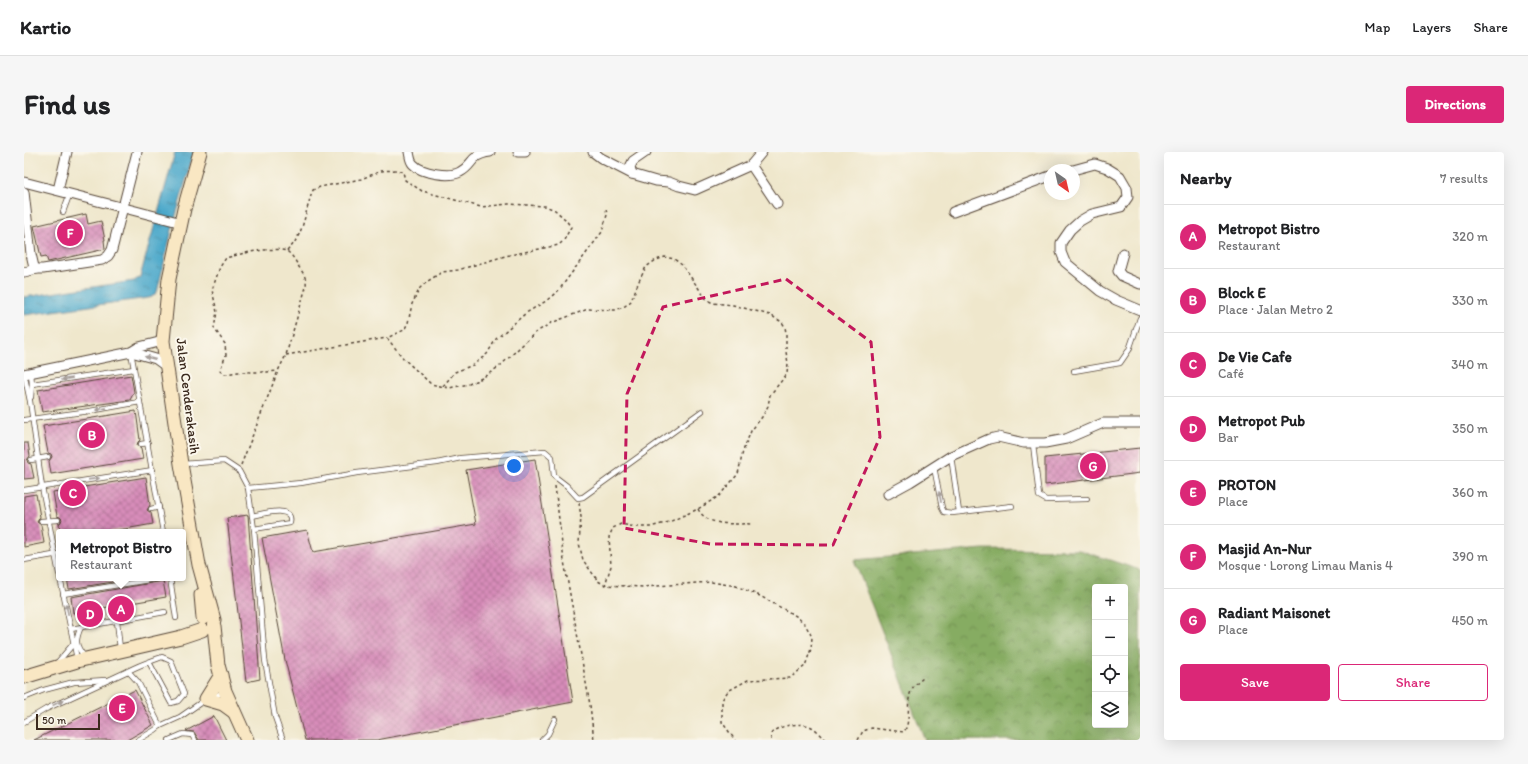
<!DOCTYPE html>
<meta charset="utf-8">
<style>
:root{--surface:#fff;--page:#f6f6f6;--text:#202124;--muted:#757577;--line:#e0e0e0;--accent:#db2777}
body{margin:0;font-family:Itim,sans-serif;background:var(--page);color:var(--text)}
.controls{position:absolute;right:12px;bottom:12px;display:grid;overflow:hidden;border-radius:4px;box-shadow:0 4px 16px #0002}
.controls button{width:36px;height:36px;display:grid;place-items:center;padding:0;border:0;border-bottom:1px solid var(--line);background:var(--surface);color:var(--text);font:20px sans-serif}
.compass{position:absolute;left:1020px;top:12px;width:36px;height:36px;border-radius:50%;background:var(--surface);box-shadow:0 4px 16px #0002;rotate:146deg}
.scale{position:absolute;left:12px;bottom:10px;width:64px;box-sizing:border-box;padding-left:4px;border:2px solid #3b2a1e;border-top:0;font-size:11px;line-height:14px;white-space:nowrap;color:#3b2a1e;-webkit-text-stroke:3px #fbf7ec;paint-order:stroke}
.you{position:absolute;left:490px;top:314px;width:14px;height:14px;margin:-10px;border:3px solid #fff;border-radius:50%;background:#1a73e8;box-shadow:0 0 0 6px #1a73e833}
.badge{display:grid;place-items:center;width:26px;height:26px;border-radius:50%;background:var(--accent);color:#fff;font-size:13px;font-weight:700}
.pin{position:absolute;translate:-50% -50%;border:2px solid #fff;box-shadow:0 1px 4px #0006}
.popup{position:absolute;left:32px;top:377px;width:130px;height:52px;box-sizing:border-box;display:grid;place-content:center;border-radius:4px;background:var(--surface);filter:drop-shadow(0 1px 3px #0005);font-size:13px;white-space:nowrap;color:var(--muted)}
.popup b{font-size:15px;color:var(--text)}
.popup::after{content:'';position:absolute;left:50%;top:100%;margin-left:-8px;border:8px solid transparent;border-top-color:var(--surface)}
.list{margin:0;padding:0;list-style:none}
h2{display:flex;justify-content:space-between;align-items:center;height:52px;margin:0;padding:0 16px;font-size:17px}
h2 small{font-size:13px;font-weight:400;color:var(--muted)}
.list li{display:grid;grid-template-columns:26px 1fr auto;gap:12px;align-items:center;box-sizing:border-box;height:64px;padding:0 16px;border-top:1px solid var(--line)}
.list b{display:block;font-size:15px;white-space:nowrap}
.list p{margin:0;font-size:13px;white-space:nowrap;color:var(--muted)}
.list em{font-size:13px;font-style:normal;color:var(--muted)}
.actions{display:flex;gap:8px;padding:12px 16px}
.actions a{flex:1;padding:9px 0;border:1px solid var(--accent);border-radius:4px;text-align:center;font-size:14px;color:var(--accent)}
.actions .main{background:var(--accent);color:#fff}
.icon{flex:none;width:22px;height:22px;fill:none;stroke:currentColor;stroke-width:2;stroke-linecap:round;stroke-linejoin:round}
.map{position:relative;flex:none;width:1116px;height:588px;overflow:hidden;border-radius:4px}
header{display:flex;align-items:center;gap:24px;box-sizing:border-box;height:56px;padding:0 20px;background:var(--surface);border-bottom:1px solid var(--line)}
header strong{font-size:19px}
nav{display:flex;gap:22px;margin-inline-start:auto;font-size:14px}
.intro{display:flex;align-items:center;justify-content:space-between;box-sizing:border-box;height:96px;padding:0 24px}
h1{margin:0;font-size:28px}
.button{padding:10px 18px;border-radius:4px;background:var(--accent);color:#fff;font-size:14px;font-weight:700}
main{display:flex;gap:24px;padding:0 24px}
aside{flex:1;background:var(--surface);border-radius:4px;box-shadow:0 4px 16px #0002}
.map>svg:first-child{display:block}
.forest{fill:url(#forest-crowns);stroke:#606b40;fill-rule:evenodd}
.water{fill:url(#water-ripples);stroke:#446974}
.building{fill:url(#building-cross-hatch)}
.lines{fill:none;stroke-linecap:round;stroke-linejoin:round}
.lane-casing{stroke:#564638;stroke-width:6}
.street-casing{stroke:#564638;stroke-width:11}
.secondary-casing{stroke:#564638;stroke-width:15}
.path{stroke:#564638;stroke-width:1.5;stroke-dasharray:3 3;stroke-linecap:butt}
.lane{stroke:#fff;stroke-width:4.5}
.street{stroke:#fff;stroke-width:9}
.secondary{stroke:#f9e7c3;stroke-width:13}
.oneway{fill:#a79f9a}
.marked{fill:none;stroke:#c2185b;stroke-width:3;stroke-dasharray:8 5;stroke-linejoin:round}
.labels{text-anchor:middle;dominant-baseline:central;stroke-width:4;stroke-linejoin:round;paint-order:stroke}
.street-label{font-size:14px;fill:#3b2a1e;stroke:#fbf7ec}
</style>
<header>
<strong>Kartio</strong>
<nav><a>Map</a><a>Layers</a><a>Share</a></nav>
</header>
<div class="intro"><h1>Find us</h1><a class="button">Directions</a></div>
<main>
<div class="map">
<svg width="1116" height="588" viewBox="0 0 1116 588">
<defs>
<pattern id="forest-crowns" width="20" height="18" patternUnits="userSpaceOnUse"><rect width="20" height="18" fill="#86ac62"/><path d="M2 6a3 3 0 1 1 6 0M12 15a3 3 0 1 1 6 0" fill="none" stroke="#6f8c50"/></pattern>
<pattern id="water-ripples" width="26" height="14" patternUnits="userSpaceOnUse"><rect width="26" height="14" fill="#4ca8ca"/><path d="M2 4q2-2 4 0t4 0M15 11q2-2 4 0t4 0" fill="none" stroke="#4089a3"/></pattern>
<pattern id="building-cross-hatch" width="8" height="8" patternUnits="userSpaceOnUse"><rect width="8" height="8" fill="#d78cb9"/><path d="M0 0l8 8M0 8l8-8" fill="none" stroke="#b07396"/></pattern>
</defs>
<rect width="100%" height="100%" fill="#fbf7ec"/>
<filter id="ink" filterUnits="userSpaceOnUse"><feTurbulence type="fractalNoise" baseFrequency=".025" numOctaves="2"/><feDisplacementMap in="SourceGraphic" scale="8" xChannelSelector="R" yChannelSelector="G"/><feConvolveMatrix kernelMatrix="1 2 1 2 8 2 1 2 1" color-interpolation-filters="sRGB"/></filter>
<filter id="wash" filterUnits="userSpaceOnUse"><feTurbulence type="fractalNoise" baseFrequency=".012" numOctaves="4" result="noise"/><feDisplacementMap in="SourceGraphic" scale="16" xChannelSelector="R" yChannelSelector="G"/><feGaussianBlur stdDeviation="0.9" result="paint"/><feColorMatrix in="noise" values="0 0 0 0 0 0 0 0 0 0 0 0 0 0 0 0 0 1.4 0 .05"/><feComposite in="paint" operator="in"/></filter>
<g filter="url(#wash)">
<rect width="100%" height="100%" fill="#efe7cc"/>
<path class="forest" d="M959,397L1055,398L1116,418V588H901L830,408ZM1071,435H1101V573H1071Z"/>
<path class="water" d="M151,0H170L149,74L133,140L128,145L124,146L0,163V145L110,129L116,125Z"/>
<g id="blocks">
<g class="building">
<path d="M62,62L64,72L77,69L81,88H80L81,97L24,110L22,104L17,105L10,74Z"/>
<path d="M107,223L110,240L106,248L18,260L14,238Z"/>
<path d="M112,259L116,288L114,290L113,293L117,296L119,307L27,322L25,309L28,305L27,302L24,301L19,274Z"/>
<path d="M0,291H4L6,304L3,308L4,311L7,312L10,326L0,327Z"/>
<path d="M1116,296V321L1021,333V306Z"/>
<path d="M511,307L549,550L353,588H281L261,508L238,386L283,378L289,400L452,372L442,318Z"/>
<path d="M122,325L126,353L123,358L127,361L129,372L84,380H36L35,372L37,370L38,367L36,365L33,364L29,340Z"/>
<path d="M12,342L16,365L13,370L17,373L20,391L0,395V344Z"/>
<path d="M224,363L236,527L222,530L203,366Z"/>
<path d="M43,426H114L45,437Z"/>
<path d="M139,429L142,445L49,461L47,445Z"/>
<path d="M111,538L129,573L103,588H10Z"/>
<path d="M190,564L202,588H175L170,580L162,579Z"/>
</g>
</g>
</g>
<g filter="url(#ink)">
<use href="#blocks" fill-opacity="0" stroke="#564638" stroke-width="1"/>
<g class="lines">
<g class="lane-casing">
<g id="lane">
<path d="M39,60L46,41"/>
<path d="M107,200L139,380"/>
<path d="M1050,219L1096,211L1105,198L1116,166"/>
<path d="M0,221L6,249L18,335L35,422"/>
<path d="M8,232L110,217"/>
<path d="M7,245L8,232L7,221"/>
<path d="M0,268L66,259L116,250"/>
<path d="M117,292L124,291"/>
<path d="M1009,292L1015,344L1022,348L1063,347"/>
<path d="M927,304L935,360"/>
<path d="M7,308L24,305"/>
<path d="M159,312L200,309L215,319L224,336L230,377L241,508L251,565L259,588"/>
<path d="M910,315L918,356L920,360L928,361L988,354"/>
<path d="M224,336L277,331L333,321L413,311L437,306L521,299L528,305L530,324L543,334L554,346L559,345L678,259"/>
<path d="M0,338L129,318"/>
<path d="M127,357L135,355"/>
<path d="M228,364C239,362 270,352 266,371L230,377"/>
<path d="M17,369L34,368"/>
<path d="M0,408L35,402"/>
<path d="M36,426L53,507"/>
<path d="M146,426L152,466"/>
<path d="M39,442L137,426"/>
<path d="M93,469L96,497"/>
<path d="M57,475C51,488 51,494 61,505"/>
<path d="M47,477L141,460"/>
<path d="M33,511L50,491"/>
<path d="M104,519C115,513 127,509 138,505L147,509L160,542L154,549L147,551L125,510"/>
<path d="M0,546L20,538L50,530L82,528"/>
<path d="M0,570L22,557L104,519L114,530L136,574"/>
<path d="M114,588L131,578L136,574L156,565L182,547L201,540"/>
<path d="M145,588L159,582L168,583L171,588"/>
<path d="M518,588L524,582L531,567"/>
</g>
</g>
<g class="street-casing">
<g id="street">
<path d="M385,0C386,4 386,9 389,12C397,21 425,26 436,20C450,13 445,3 466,0"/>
<path d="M494,0H501"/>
<path d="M569,0L577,6L608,22L632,29L645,30L655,34L671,38L727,13L738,0"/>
<path d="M727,13L753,52"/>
<path d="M1049,18L1071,12L1083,16L1096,24L1103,36L1104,45L1097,55L1068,62L1056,69L1046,78L1037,91V100L1041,110L1076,139L1092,148L1116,158"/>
<path d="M608,22L606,15L609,9L622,0"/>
<path d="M0,30L158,71"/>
<path d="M34,38L43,0"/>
<path d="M0,40L7,102L10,115L13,117H19L78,108L84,104L88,98L113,0"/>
<path d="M929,60L1026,24"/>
<path d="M1099,101L1094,119L1098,124L1116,132"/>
<path d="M0,120L13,117"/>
<path d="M107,200L132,207L143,215"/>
<path d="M0,222L107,200L115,195L139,189"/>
<path d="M864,342L886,330L927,304L965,287L974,285L1000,291H1021L1042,287L1079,271H1116"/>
</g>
</g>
<g class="secondary-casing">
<g id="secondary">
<path d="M176,0L160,57L145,127L139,189L157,312L175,413L190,468"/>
<path d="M177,443L179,466"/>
<path d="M190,474L194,513L201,539L223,588"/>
<path d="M197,523L182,547L199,552L210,560"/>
<path d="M0,525L53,509L157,485L178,478"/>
</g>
</g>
<g class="path">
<path d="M263,99C281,82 280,61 289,38L296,35L337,27L357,19L372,18L379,20L381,28L398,39L457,55L484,52L521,54L531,58L541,67L547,75L540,88L535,93L481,104L434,118L418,120L404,129L396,136L388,152L384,171L380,178L363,186L380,207L407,232L425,236L445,232L458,226L476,214L511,181L527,171L564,157L592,158L601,154L607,149L615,129L622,115L632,108L641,105L650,107L658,113L683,148L689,151L709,153L746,163L758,170L761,175L762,181V200L764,211L763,222L746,243L744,254L738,265L727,279L719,299L714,322L695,344L674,357L645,370L626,375H611L597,372L589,376L585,385L587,414L581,433"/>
<path d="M262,203L363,186"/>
<path d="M419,234L431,220L449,213L463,202L472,187L502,161L522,149L535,138L578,80L583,63L582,56"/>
<path d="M217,313L254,219L262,203L282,135C283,127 280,122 275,115C272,110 269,104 264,100C253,93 214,102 202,106L196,115L188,138L193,160L190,176L201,192L202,203L196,218L201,222L214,220H243L254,219"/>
<path d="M531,334L540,409L566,553L570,588"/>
<path d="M555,351L557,365L555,391L559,408L574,429L581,433L619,435L687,430L712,434L736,444L772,464L781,472L788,485L787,497L781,514L766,526L724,528L704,539L698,548V570L711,588"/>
<path d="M674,357C684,376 711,371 729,372"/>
<path d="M747,588C747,586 746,584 747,582C751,574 774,571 782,573C790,574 797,583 802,588"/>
<path d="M834,588L839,579L848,576L880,580C888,567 881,550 888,537C890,533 896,529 899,526"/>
</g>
<use href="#lane" class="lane"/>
<use href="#street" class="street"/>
<use href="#secondary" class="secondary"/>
</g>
<defs><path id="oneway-solid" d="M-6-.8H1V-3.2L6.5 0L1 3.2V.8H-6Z"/></defs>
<g class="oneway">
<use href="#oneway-solid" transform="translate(126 206) rotate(-165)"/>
<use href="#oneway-solid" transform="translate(43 227) rotate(171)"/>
<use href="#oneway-solid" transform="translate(77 257) rotate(169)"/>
<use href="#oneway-solid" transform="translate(70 327) rotate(-8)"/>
<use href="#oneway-solid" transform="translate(916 345) rotate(-101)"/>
<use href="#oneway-solid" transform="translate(43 457) rotate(-102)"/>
<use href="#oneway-solid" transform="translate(34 551) rotate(-25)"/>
</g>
</g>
<path class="marked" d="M762,127L847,190L856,285L809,393L686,392L600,376L603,242L639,155Z"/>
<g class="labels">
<g class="street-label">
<text transform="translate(164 244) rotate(83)">Jalan Cenderakasih</text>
</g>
</g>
</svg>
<div class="controls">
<button>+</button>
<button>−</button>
<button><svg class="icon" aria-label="locate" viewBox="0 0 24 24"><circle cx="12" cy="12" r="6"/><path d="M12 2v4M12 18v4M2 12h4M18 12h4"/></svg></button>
<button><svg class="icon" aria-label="layers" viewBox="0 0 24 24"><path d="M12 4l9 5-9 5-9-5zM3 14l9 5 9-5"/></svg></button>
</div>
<svg class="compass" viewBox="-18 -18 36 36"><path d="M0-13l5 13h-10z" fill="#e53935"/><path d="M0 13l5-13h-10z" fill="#757577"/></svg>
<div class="scale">50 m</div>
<div class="you"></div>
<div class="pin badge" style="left:97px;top:457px">A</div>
<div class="popup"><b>Metropot Bistro</b>Restaurant</div>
<div class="pin badge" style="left:68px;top:283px">B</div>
<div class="pin badge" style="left:49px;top:341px">C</div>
<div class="pin badge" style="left:66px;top:462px">D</div>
<div class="pin badge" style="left:98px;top:556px">E</div>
<div class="pin badge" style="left:46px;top:81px">F</div>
<div class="pin badge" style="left:1069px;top:314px">G</div>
</div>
<aside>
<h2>Nearby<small>7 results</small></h2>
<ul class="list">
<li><span class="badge">A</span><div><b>Metropot Bistro</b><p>Restaurant</p></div><em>320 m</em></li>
<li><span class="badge">B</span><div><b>Block E</b><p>Place · Jalan Metro 2</p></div><em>330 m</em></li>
<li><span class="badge">C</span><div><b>De Vie Cafe</b><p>Café</p></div><em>340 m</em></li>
<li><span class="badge">D</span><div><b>Metropot Pub</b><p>Bar</p></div><em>350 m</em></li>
<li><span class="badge">E</span><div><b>PROTON</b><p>Place</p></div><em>360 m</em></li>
<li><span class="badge">F</span><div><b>Masjid An-Nur</b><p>Mosque · Lorong Limau Manis 4</p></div><em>390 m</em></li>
<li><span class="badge">G</span><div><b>Radiant Maisonet</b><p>Place</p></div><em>450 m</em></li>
</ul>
<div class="actions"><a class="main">Save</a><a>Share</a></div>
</aside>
</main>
